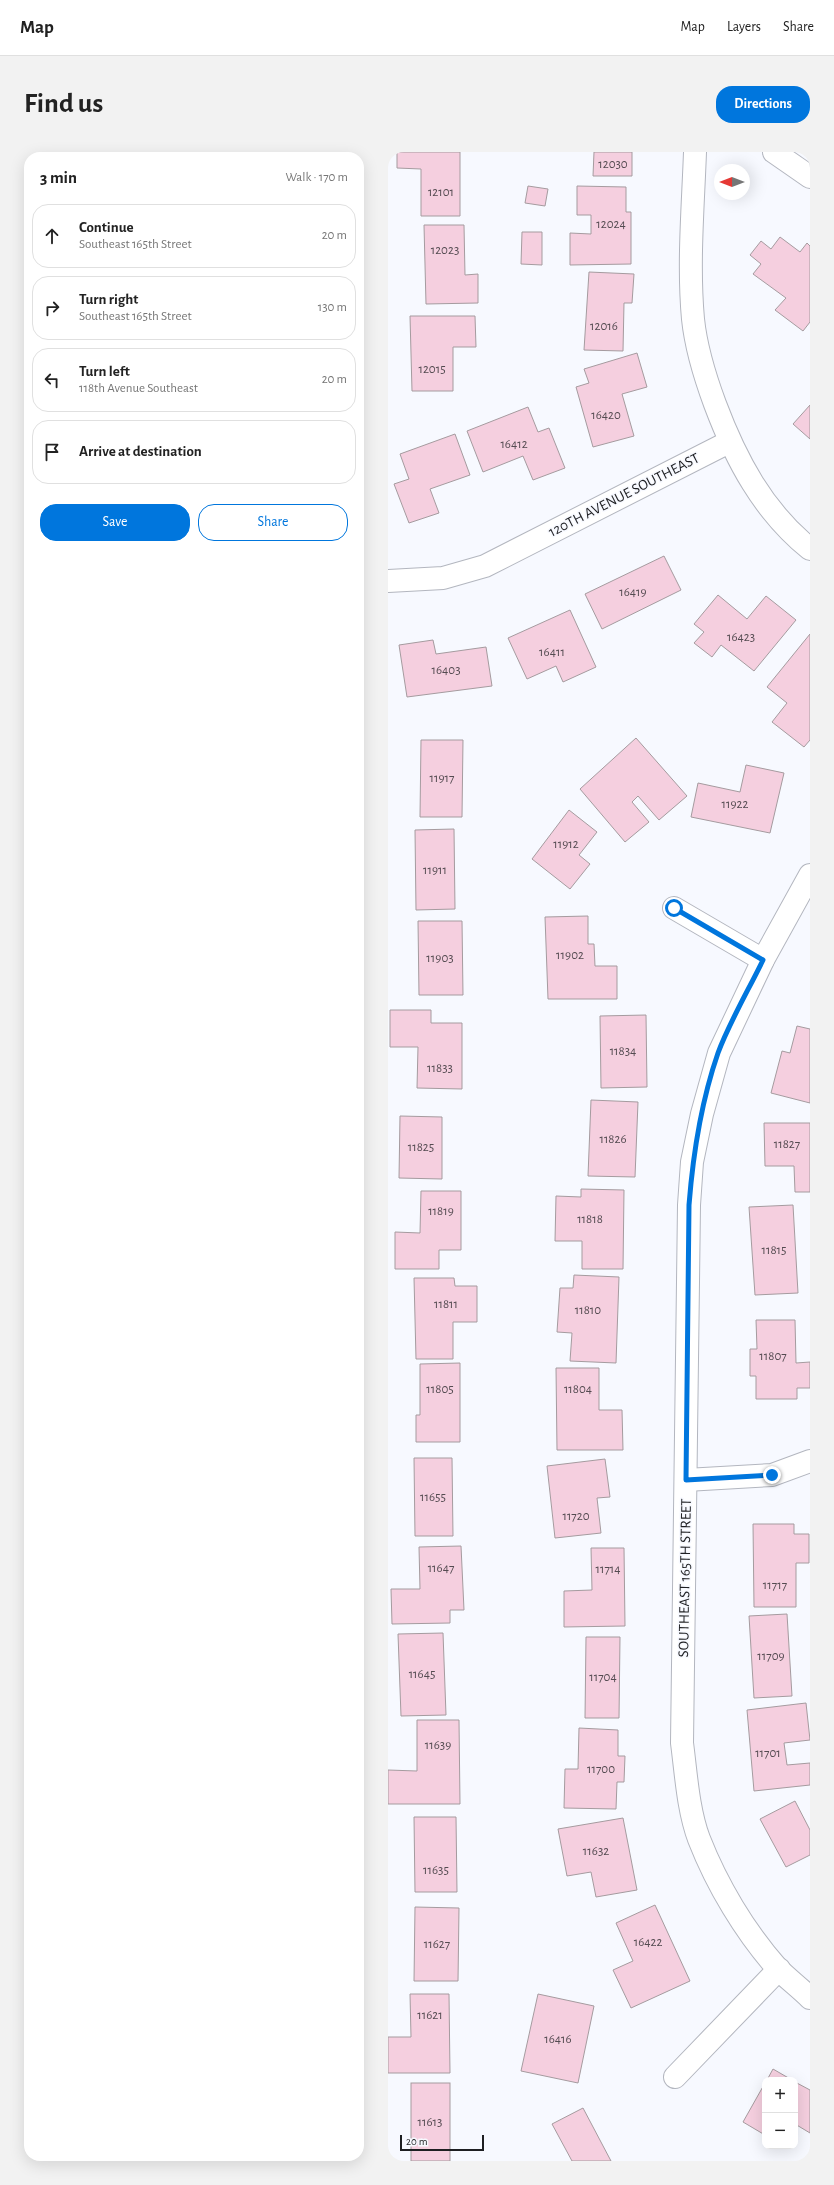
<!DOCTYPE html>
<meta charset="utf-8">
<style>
:root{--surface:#fff;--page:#f2f2f2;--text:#222;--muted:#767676;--line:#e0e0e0;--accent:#0076dd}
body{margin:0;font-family:"Alegreya Sans",sans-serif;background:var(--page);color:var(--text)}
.controls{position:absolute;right:12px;bottom:12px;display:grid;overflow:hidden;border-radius:8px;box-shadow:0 4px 16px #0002}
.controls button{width:36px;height:36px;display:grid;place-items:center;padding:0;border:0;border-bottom:1px solid var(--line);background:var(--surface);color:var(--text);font:20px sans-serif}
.compass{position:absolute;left:326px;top:12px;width:36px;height:36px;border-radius:50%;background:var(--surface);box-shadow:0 4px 16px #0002;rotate:270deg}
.scale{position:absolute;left:12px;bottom:10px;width:84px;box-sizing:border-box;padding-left:4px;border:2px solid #1e1f22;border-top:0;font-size:11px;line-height:14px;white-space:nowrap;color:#1e1f22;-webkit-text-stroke:3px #f7f9ff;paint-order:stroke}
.stop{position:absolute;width:12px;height:12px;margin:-9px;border:3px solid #0076dd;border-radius:50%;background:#fff}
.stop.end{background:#0076dd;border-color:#fff;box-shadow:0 1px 4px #0008}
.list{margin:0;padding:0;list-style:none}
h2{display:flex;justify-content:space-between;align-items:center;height:52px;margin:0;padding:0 16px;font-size:17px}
h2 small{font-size:13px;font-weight:400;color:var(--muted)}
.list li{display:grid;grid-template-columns:26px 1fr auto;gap:12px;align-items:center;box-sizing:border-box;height:64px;margin:0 8px 8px;padding:0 8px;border:1px solid var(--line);border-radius:16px}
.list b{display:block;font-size:15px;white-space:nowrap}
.list p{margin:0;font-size:13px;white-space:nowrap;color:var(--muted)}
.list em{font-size:13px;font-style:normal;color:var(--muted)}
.actions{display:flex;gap:8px;padding:12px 16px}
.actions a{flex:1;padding:9px 0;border:1px solid var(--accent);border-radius:16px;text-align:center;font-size:14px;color:var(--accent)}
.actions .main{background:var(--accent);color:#fff}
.icon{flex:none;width:22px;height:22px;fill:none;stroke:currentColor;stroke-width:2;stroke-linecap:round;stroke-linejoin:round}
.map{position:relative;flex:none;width:422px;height:2009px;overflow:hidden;border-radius:16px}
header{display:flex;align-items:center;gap:24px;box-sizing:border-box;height:56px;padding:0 20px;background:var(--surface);border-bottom:1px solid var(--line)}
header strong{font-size:19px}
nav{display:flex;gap:22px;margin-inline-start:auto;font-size:14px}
.intro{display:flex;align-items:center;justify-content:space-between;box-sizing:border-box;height:96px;padding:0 24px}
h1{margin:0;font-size:28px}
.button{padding:10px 18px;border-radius:16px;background:var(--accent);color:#fff;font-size:14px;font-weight:700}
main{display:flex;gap:24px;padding:0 24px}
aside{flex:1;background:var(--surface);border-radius:16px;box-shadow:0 4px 16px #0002}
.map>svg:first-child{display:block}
.building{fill:#f5cfdf;stroke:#a59b9f}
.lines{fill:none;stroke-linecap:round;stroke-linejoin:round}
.street-casing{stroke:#b3b6bf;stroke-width:24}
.street{stroke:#fff;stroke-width:22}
.route{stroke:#0076dd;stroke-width:5}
.labels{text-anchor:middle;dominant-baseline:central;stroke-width:3;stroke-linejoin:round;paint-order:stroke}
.number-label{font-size:13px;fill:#544b51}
.street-label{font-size:15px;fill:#1e1f22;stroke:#f7f9ff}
</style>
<header>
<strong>Map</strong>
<nav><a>Map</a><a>Layers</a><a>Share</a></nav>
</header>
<div class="intro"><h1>Find us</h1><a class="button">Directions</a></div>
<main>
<aside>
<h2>3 min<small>Walk · 170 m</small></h2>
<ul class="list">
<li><svg class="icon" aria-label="ahead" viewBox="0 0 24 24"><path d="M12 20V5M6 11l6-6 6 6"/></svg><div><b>Continue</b><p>Southeast 165th Street</p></div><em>20 m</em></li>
<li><svg class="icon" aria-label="right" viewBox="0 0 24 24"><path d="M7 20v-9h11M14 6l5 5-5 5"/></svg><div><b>Turn right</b><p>Southeast 165th Street</p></div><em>130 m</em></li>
<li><svg class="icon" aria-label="left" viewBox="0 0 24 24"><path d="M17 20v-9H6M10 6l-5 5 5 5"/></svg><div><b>Turn left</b><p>118th Avenue Southeast</p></div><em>20 m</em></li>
<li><svg class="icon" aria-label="arrive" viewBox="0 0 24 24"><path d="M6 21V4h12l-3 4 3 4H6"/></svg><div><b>Arrive at destination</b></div></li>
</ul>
<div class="actions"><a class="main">Save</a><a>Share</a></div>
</aside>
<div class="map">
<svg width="422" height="2009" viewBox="0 0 422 2009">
<rect width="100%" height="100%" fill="#f7f9ff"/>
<g class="building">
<path d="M9,0H72V64H33V17L9,16Z"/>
<path d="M206,0H244V24H205Z"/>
<path d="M140,34L160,37L157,54L137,51Z"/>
<path d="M189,34L238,35V60H243V112L182,113V81L203,82V63H189Z"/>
<path d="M36,73H76L77,123L90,122V151L38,152Z"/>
<path d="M134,80H154V113L133,112Z"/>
<path d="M392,85L412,100L419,91L422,94V170L415,179L387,158L398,146L365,122L373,112L362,103L373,89L383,97Z"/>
<path d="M201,120L246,122L244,151H236L235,199L196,198Z"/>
<path d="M22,164H87L88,195H65V239H24Z"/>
<path d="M249,201L259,235L234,242L246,284L205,295L188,235L201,231L196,217Z"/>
<path d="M422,253V287L405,272Z"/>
<path d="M140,255L150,280L161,276L177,316L145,328L135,304L95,320L79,279Z"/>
<path d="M67,282L82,323L42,337L51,361L21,371L6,332L21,327L12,302Z"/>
<path d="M276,404L293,438L214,477L197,442Z"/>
<path d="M330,443L359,467L378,444L408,468L366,519L333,493L324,505L306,491L316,480L306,472Z"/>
<path d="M182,458L208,515L175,530L168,514L139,527L120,486Z"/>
<path d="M422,482V588L416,595L384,570L399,551L379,535Z"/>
<path d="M45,488L48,502L98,495L104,534L19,545L11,493Z"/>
<path d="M248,586L299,644L271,668L250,644L244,650L261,670L237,690L192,637Z"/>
<path d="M33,588H75L74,665H32Z"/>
<path d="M358,613L396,621L382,681L303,665L310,631L352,640Z"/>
<path d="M181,658L209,680L191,703L202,712L182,737L144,707Z"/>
<path d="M66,677L67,757L28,758L27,678Z"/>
<path d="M200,764V792H206L207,814H229V847H160L157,765Z"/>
<path d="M30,769H74L75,843H31Z"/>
<path d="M2,858H43V871H74V937L29,936L30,895H2Z"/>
<path d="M258,863L259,935L213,936L212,864Z"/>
<path d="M409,874L422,877V951L383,941L394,899L402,901Z"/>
<path d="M203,948L250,950L247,1025L200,1024Z"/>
<path d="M12,964L54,965V1027L11,1026Z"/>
<path d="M376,971H422V1040H407L406,1014H377Z"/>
<path d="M193,1037L236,1038L235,1117H194V1089H167L168,1044L193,1045Z"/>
<path d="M33,1039H73V1098H51V1117H7V1080L32,1081Z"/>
<path d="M405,1053L410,1141L367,1143L361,1055Z"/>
<path d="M186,1123L231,1125L228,1211L182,1209L184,1181L169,1180L172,1136H185Z"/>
<path d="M26,1126H66L67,1134H89V1170H65V1207H28Z"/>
<path d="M368,1168H407L408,1211L422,1210V1236H409V1247H368V1224H362V1197H369Z"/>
<path d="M72,1211V1290H28V1263H32V1212Z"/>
<path d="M168,1216H211V1258H234L235,1298H169Z"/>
<path d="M26,1306H64L65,1384H27Z"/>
<path d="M217,1307L222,1345L209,1346L213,1381L167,1386L159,1314Z"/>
<path d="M365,1372H406V1382H421V1411H408V1455H366Z"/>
<path d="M73,1394L76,1458H62V1471L4,1472L3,1437H32L31,1395Z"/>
<path d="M203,1396H236L237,1474L176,1475V1439L204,1438Z"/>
<path d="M399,1462L404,1544L366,1546L361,1464Z"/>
<path d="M55,1481L58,1563L13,1564L10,1482Z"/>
<path d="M198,1485H232L231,1566H197Z"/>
<path d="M418,1551L422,1588L396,1591L399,1613L422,1611V1633L366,1639L359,1558Z"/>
<path d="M29,1568H71L72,1652H0V1618L29,1619Z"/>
<path d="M191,1576L230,1578V1604H237L236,1630H229L228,1657L176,1656L177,1617H190Z"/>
<path d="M407,1649L422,1678V1703L398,1715L372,1667Z"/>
<path d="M26,1665H68L69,1740H27Z"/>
<path d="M235,1666L249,1738L208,1745L203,1720L179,1724L170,1677Z"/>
<path d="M267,1753L302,1829L243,1856L225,1818L245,1809L228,1771Z"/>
<path d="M27,1755L71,1756L70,1829H26Z"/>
<path d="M22,1842H61L62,1921H0V1885H23Z"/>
<path d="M150,1842L206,1854L190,1931L133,1919Z"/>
<path d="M385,1917L404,1928H379Z"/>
<path d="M407,1930L422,1938V1981L407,1972Z"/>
<rect x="23" y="1931" width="39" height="78"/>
<path d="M377,1931V1983L355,1970Z"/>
<path d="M195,1956L223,2009H184L164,1972Z"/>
</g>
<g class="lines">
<g class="street-casing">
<g id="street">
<path d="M307,0C305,55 300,112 305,167C308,196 317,225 327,252C348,308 375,359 422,397"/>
<path d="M386,0L422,25"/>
<path d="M0,429L55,426L97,414L341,290"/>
<path d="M422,723L375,808L331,901L314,962L304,1010L301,1053L294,1591C298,1621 300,1658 311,1687C329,1733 357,1780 390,1817C400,1827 412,1836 422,1846"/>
<path d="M286,756L375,808"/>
<path d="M298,1328L384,1323L422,1309"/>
<path d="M287,1925L391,1817"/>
</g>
</g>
<use href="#street" class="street"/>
</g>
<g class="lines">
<path class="route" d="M286,756L375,808C361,837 341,871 330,901C313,950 305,1002 301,1053L298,1328L384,1323"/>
</g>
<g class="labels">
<g class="number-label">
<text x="225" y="12">12030</text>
<text x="53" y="40">12101</text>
<text x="223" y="72">12024</text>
<text x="57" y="98">12023</text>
<text x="216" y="174">12016</text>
<text x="44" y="217">12015</text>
<text x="218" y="263">16420</text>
<text x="126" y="292">16412</text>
<text x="245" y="440">16419</text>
<text x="353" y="485">16423</text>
<text x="164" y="500">16411</text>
<text x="58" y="518">16403</text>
<text x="54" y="626">11917</text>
<text x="347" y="652">11922</text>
<text x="178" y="692">11912</text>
<text x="47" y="718">11911</text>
<text x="182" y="803">11902</text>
<text x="52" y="806">11903</text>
<text x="235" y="899">11834</text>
<text x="52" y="916">11833</text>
<text x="225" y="987">11826</text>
<text x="399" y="992">11827</text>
<text x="33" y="995">11825</text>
<text x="53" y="1059">11819</text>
<text x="202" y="1067">11818</text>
<text x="386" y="1098">11815</text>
<text x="58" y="1152">11811</text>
<text x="200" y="1158">11810</text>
<text x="385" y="1204">11807</text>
<text x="52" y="1237">11805</text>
<text x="190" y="1237">11804</text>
<text x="45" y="1345">11655</text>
<text x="188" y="1364">11720</text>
<text x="53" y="1416">11647</text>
<text x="220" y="1417">11714</text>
<text x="387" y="1433">11717</text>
<text x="383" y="1504">11709</text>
<text x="34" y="1522">11645</text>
<text x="215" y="1525">11704</text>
<text x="50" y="1593">11639</text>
<text x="380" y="1601">11701</text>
<text x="213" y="1617">11700</text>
<text x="208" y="1699">11632</text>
<text x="48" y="1718">11635</text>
<text x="260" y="1790">16422</text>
<text x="49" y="1792">11627</text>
<text x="42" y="1863">11621</text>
<text x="170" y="1887">16416</text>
<text x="42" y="1970">11613</text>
</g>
<g class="street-label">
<text transform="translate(236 343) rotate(-27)">120TH AVENUE SOUTHEAST</text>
<text transform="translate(297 1426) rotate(-89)">SOUTHEAST 165TH STREET</text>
</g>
</g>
</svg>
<div class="controls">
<button>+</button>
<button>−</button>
</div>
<svg class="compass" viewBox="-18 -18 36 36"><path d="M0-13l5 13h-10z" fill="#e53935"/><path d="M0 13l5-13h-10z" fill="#767676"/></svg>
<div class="scale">20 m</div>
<div class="stop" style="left:286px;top:756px"></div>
<div class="stop end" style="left:384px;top:1323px"></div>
</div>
</main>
